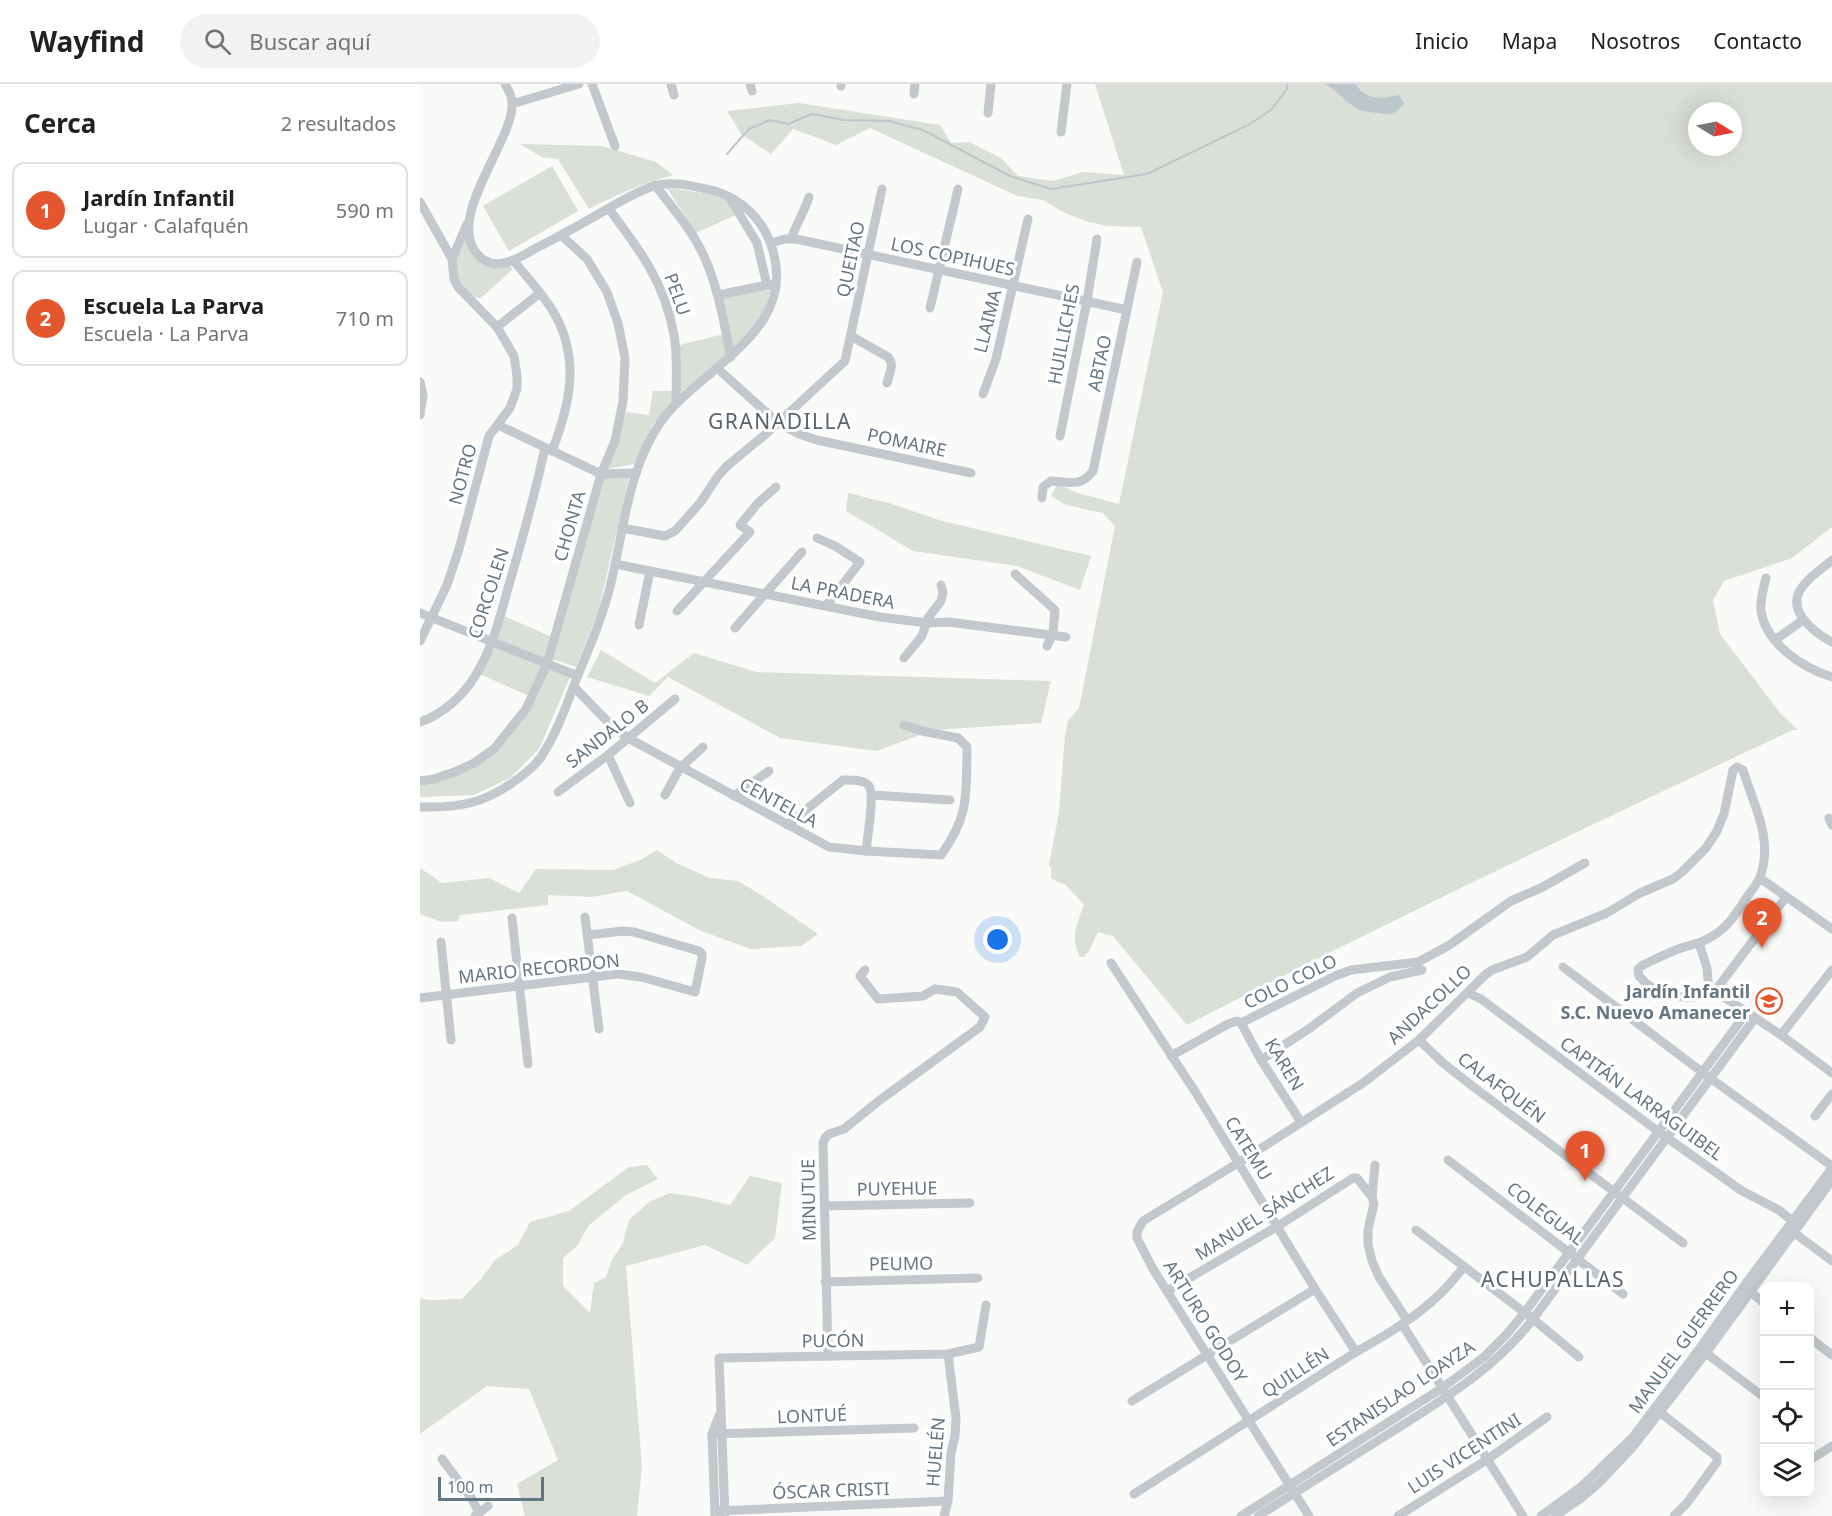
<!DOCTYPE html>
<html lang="es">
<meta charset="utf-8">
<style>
:root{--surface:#fff;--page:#f2f2f2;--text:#202124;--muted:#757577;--line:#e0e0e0;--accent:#e4572e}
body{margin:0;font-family:"Noto Sans",sans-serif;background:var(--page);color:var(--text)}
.controls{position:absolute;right:18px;bottom:18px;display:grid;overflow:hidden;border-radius:12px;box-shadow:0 6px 24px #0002}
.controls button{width:54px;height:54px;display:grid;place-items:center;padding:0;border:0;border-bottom:2px solid var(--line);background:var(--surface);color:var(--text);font:30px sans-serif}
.compass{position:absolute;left:1268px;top:18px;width:54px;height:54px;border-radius:50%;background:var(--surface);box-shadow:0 6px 24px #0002;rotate:100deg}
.scale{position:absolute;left:18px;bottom:15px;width:106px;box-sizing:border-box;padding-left:6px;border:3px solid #657683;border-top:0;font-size:16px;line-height:21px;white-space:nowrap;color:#657683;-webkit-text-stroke:4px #fff;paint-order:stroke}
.you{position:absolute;left:578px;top:856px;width:21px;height:21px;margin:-15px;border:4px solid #fff;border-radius:50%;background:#1a73e8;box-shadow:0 0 0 9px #1a73e833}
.badge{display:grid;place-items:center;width:39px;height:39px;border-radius:50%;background:var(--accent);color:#fff;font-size:20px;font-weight:700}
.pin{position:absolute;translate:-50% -50px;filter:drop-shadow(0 2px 3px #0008)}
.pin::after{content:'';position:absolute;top:32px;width:21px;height:18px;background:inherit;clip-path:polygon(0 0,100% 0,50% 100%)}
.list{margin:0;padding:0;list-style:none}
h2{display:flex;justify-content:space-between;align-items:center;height:78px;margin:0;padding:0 24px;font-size:26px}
h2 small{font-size:20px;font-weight:400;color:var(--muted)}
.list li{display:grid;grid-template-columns:39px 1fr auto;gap:18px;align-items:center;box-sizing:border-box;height:96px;margin:0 12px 12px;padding:0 12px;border:2px solid var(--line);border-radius:12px}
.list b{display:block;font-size:22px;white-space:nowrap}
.list p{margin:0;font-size:20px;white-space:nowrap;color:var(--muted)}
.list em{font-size:20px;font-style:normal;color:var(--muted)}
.icon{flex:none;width:33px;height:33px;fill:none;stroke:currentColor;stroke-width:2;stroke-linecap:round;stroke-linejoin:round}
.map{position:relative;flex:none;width:1412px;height:1432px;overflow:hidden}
header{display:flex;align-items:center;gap:36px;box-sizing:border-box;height:84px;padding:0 30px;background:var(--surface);border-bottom:2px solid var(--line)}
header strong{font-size:28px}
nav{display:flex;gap:33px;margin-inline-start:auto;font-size:21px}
.search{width:420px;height:54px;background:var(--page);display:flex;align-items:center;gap:15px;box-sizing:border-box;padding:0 21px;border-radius:33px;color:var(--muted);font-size:22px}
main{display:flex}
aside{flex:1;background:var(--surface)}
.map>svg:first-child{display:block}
.green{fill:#dadfd7;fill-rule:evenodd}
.water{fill:#bbc7cb}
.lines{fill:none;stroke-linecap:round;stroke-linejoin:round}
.stream{stroke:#bbc7cb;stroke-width:2}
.minor{stroke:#c3c8cc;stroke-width:9}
.labels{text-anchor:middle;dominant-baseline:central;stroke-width:6;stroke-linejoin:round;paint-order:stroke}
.street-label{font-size:18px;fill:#657683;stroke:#fff}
.poi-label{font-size:18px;font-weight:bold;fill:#657683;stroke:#fff;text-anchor:end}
.quarter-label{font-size:21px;letter-spacing:1.5px;fill:#57646e;stroke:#fff}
</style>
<header>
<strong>Wayfind</strong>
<div class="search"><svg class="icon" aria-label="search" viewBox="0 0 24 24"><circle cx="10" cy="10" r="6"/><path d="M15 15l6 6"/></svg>Buscar aquí</div>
<nav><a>Inicio</a><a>Mapa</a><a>Nosotros</a><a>Contacto</a></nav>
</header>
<main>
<aside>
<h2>Cerca<small>2 resultados</small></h2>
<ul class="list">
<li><span class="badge">1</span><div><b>Jardín Infantil</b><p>Lugar · Calafquén</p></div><em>590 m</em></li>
<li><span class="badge">2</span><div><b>Escuela La Parva</b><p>Escuela · La Parva</p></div><em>710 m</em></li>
</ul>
</aside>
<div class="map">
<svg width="1412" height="1432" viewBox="0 0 1412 1432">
<rect width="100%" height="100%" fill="#fafaf8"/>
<g class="green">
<path d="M675,0H1412V443L1372,474L1304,497L1293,516L1300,550L1361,630L1378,646H1373C1170,741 967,838 767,941L693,852L678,848L669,867L664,873H660C650,854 657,839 664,821L645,800H642L631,794V784L629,781L639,728L645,651L648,637L659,624L695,442L683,429L646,421L631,412L638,399L654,408L699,420L743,208L721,143L687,142L665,137L643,128L623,116L597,112L578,103L450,44L416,61L373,45L351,70L321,50L307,27L379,19L520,41L531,59L549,58L581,74L598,92L634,97L663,88L704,91ZM1277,27H1313V63H1277Z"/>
<path d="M100,60L182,62L236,78L253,91C224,99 195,111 169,125L138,75L122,73Z"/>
<path d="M132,82L158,127L89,167L63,122Z"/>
<path d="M247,104L284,109L310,115L318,130L276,149Z"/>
<path d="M45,153L50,166L57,175L89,181L93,185L61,214H53C30,189 32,182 45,153Z"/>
<path d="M346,203L350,207L345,227L328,251L312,268L301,213Z"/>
<path d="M304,250L308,270L259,310L260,261Z"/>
<path d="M233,307H254L253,317L233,340L215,380L187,385L197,360L206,328L229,331Z"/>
<path d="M210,389L179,525L156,583L132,575L185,391Z"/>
<path d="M428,409L469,419L522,437L671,472L660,506L597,482L493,467L426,427Z"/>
<path d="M84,532L132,553L125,576L74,555Z"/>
<path d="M72,561L122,581V586L109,612L60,590Z"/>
<path d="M181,566L235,599L274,569L336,588L631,597L621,639L513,646L457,667L360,654L248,593L229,612L167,593Z"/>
<path d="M131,584L150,593L119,665L90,694L54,711L0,713V699L75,666L125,588Z"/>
<path d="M237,766L256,779L290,794L318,797L340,810L398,850L381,862L331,865L281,847L207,807L171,813L128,811V821L40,831L38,837L22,838L0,830V784L22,799L69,794L99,809L116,785L193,786L220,776Z"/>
<path d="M227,1081L238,1095L206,1111L169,1141L157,1162L143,1174V1202L170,1229L174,1199L186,1193L192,1176L203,1159L209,1136L229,1118L249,1109L277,1113L310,1121L330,1092L362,1099L355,1154L327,1181L285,1161L206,1182L222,1383L217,1432H105L97,1400L138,1376L109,1305L67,1302L0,1350V1214L10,1216L42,1215L61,1195L75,1176L98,1161L110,1138L149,1127L209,1083Z"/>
</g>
<path class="water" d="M905,0H935C947,17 961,15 979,11L984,20C976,29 971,32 959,29C953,28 945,28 940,26C927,20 918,7 905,0Z"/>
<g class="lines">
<path class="stream" d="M307,70L329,45L350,36L368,40L392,30L424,36L469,37L503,46L590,92L631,105L727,90L830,40L852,25L867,5V0"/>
<g class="minor">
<path d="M172,0L195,62"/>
<path d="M251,0L254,11"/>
<path d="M330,0L332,7"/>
<path d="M421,2V0"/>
<path d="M494,10L495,0"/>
<path d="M92,20L159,0"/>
<path d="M568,29L571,0"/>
<path d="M641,48L647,0"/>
<path d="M235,101C252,123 271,145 283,170C298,202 304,239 311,273"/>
<path d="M309,113L337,159L347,201H356"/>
<path d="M0,118L32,175L34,195L38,203L77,243L94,272L97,292V305L90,324L69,352L39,465L27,501L0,557"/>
<path d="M189,125C220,166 245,199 254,251C258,273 256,298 256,320"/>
<path d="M371,155C376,141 384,128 389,113"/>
<path d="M351,159L365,155H376L707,226"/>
<path d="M32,175L47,140"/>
<path d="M93,176C106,192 120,207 131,224C161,271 151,318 132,367"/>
<path d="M298,211L347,201"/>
<path d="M510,224L538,105"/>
<path d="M77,243L120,209"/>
<path d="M431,252L468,273C475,280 469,290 467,299"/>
<path d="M298,285L358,339L379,350L397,356L551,389"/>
<path d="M0,298L3,311L0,331"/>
<path d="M563,310L576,275L608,135"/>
<path d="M78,341L181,390L216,389"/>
<path d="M640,352L667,217L677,155"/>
<path d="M622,414L623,403L631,397C650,398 661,403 673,387L717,178"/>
<path d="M202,444L245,452L255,447L280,419L298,392L307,382L347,349L425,277L462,105"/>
<path d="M397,454L415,462L440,478L406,522"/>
<path d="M1412,476C1403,484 1390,492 1383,502C1364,525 1393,548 1412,558"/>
<path d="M195,480L460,533L507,539L528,538L646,553"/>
<path d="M595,490L635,526L633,549L627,562"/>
<path d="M1346,494C1343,505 1340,516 1341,527C1346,560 1383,584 1412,593"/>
<path d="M257,527L330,448L320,441L338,419L356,403"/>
<path d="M0,529L158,592"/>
<path d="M219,541L230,487"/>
<path d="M315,544L382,468"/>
<path d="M1355,556L1383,536"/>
<path d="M484,574L502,552L508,534L521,517L523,509L521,501"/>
<path d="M154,603L189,639L208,654L409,763L446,767L521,771C550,731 546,709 547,663L538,654L502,647L484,641"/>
<path d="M0,638C22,631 44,611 55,592C73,564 81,529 90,497C103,453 115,409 125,364"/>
<path d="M188,671L210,719"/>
<path d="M0,697L14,695L37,687L54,679L74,665L106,625L127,580L181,390L195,357L203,317L205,274L198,239L187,208L167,175L141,151"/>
<path d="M138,708L188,671L255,615"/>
<path d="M245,711L260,684L283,663"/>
<path d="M452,711L530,716"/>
<path d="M314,712L349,687"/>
<path d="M0,723C41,724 66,719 99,694C107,688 116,681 121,673C137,649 147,620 157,593C170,562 183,532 191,499C204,445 208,386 240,339C279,283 382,248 351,161C342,135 322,115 295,107C277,103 252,96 234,102C218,107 203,116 189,124C165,138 142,151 118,163C107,169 96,177 84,179C76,181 68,179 61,174C21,140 90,62 92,23C93,14 89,7 85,0"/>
<path d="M1409,734L1412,741"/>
<path d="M367,741L423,696C430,696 445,695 449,702C455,710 447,756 446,767"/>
<path d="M1340,794L1412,845"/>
<path d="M165,833L179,945"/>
<path d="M92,834L108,980"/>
<path d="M21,858L31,956"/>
<path d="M1279,859L1287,884L1289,909"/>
<path d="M691,879L776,1009L895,1205L936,1268"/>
<path d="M1143,883L1290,994L1412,1082"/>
<path d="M1295,907L1366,813"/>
<path d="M1048,909L1061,915L1239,1048L1322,1107L1359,1126L1376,1140"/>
<path d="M0,914L198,890L221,893L275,908L282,874V870L279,867L214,848L203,847L168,851"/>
<path d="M821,939L841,976L881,1038"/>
<path d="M1361,951L1412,886"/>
<path d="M999,956L1023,979L1051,1001L1263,1159"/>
<path d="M751,972L808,940L817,937L821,939L915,892L931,886L998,878L1028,862L1091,817L1121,804L1165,779"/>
<path d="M841,976L890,944L937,909L970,893L1002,886"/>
<path d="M1395,1032L1412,1010"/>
<path d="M1028,1076L1203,1210"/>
<path d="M952,1113L955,1081"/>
<path d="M405,1122L550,1119"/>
<path d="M1369,1145L1412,1177"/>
<path d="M996,1146L1113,1235L1159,1273"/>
<path d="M405,1198L558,1194"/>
<path d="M1326,1204L1344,1219"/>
<path d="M747,1207L858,1142L933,1094H937L952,1113L954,1120L948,1146V1160L952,1177L959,1193L987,1236"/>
<path d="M982,1240L1103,1432"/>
<path d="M1390,1254L1412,1271"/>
<path d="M1282,1266L1341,1311"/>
<path d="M408,1272L403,1059L405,1054L409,1050L424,1045L460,1016L560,943L565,933L537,908L515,905L503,912L458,915L440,892L445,886"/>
<path d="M712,1317L895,1205"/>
<path d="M1237,1326L1297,1373V1378L1267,1419L1254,1432"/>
<path d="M292,1350L494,1344"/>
<path d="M22,1375L52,1415L59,1429"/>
<path d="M1390,1376L1412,1362"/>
<path d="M714,1410L936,1268C966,1251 997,1233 1022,1208C1030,1200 1037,1191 1044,1183"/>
<path d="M295,1427L528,1417"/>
<path d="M295,1431L292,1350L299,1332"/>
<path d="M55,1432L68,1422"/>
<path d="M305,1432L299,1274L528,1270L559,1263L566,1221"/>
<path d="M524,1432L528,1417L531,1369L535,1352L536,1334L528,1270"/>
<path d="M821,1432L1022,1304L1064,1273L1086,1251L1105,1228L1327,928"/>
<path d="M838,1432C882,1404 926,1377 970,1349C1022,1316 1075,1285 1113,1235L1335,934"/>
<path d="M889,1432L733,1185L717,1154V1148L723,1137L818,1079L943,999L999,956L1065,891L1072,886L1107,873L1133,851L1187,829L1220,809L1253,795L1262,788L1286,764L1297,747L1304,730L1313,686L1317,683L1323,686C1333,720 1354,755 1340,793C1337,801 1330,808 1325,816C1316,830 1307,844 1291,853C1282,859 1271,861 1261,864C1248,869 1235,875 1223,881L1218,885L1219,892C1237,914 1269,918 1295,907L1361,951L1412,989"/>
<path d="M978,1432L1068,1375L1127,1333"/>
<path d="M1121,1432L1161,1403L1213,1353L1280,1264L1324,1202L1412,1084"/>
<path d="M1135,1432L1160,1415L1180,1398L1212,1364L1286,1269L1412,1096"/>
</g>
</g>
<defs>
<g id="school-ring" transform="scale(1.35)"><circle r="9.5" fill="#fff" stroke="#e4572e" stroke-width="1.5"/><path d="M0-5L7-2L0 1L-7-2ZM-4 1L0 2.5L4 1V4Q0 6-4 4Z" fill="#e4572e"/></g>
</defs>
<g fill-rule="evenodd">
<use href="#school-ring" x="1349" y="917"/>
</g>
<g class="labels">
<g class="street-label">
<text transform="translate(533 172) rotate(12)">LOS COPIHUES</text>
<text transform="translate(430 175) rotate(-78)">QUEITAO</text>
<text transform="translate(258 210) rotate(70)">PELU</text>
<text transform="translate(567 237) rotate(-76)">LLAIMA</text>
<text transform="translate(643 250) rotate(-79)">HUILLICHES</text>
<text transform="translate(679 279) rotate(-78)">ABTAO</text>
<text transform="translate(487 358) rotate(12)">POMAIRE</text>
<text transform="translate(42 390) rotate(-75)">NOTRO</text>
<text transform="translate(149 442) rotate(-74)">CHONTA</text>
<text transform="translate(423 508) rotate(11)">LA PRADERA</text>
<text transform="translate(68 509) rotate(-72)">CORCOLEN</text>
<text transform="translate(187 649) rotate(-38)">SANDALO B</text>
<text transform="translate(359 718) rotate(28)">CENTELLA</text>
<text transform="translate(119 884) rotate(-6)">MARIO RECORDON</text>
<text transform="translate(870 897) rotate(-26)">COLO COLO</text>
<text transform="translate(1009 920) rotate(-43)">ANDACOLLO</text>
<text transform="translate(865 980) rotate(59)">KAREN</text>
<text transform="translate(1082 1003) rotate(37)">CALAFQUÉN</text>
<text transform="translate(1222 1014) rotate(36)">CAPITÁN LARRAGUIBEL</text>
<text transform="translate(829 1064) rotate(58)">CATEMU</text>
<text transform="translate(477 1104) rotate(-1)">PUYEHUE</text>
<text transform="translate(388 1116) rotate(-91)">MINUTUE</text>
<text transform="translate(844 1129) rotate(-32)">MANUEL SÁNCHEZ</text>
<text transform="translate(1126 1129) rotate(37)">COLEGUAL</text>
<text transform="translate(481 1179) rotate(-1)">PEUMO</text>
<text transform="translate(786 1237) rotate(58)">ARTURO GODOY</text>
<text transform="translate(413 1256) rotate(-1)">PUCÓN</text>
<text transform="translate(1263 1257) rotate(-54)">MANUEL GUERRERO</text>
<text transform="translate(875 1288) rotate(-33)">QUILLÉN</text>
<text transform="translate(980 1309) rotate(-34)">ESTANISLAO LOAYZA</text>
<text transform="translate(392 1331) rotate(-2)">LONTUÉ</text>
<text transform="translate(515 1368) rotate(-85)">HUELÉN</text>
<text transform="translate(1044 1369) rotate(-33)">LUIS VICENTINI</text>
<text transform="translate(411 1406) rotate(-2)">ÓSCAR CRISTI</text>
</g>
<g class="poi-label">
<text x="1330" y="907">Jardín Infantil<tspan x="1330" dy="21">S.C. Nuevo Amanecer</tspan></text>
</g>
<g class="quarter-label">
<text x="360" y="337">GRANADILLA</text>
<text x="1133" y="1195">ACHUPALLAS</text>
</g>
</g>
</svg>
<div class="controls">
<button>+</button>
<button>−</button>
<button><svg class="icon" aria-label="locate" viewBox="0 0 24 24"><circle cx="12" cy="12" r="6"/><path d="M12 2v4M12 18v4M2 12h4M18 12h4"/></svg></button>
<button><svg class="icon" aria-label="layers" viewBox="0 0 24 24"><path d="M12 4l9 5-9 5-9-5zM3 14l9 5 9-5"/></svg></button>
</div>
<svg class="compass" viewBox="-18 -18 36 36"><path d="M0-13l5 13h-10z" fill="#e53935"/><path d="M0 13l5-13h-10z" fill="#757577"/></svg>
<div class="scale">100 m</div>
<div class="you"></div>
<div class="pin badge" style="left:1165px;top:1097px">1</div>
<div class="pin badge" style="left:1342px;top:864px">2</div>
</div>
</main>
